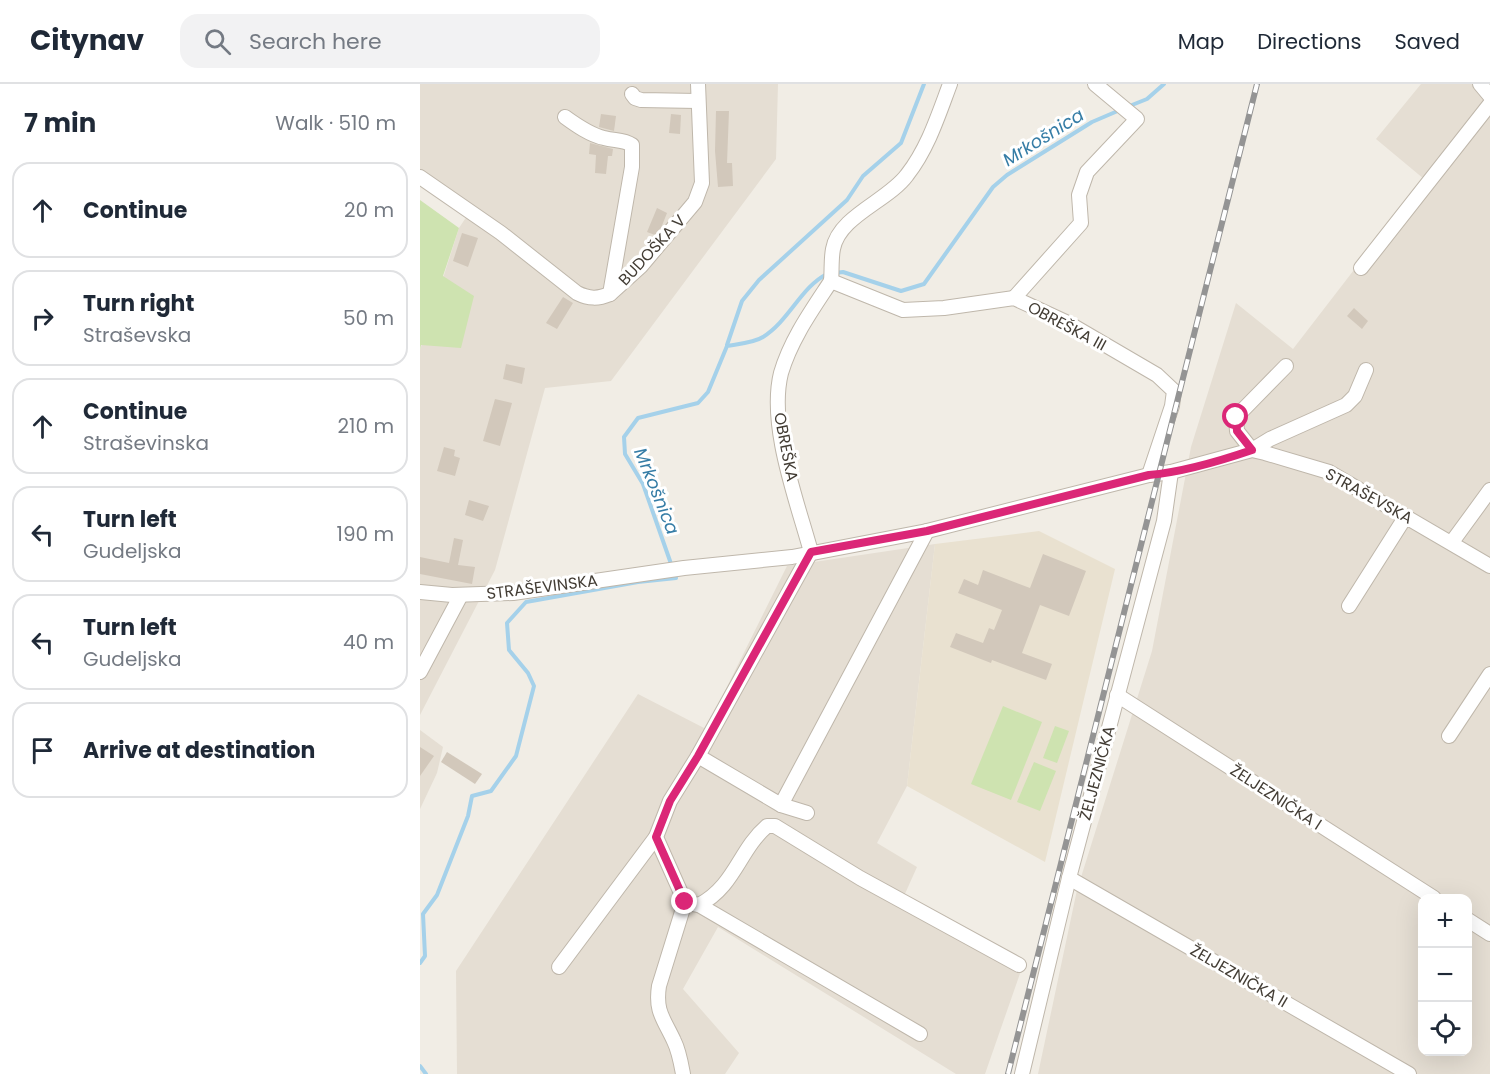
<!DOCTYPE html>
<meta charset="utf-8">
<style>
:root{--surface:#fff;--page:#f2f2f3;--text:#1f2937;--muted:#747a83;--line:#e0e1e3}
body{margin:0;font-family:Poppins,sans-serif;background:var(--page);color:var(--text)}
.controls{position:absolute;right:18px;bottom:18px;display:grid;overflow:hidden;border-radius:12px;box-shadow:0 6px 24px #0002}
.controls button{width:54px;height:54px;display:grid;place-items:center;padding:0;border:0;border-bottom:2px solid var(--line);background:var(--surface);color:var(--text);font:30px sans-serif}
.stop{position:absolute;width:18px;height:18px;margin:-14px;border:4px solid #db2777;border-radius:50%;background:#fff}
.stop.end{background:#db2777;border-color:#fff;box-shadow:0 2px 6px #0008}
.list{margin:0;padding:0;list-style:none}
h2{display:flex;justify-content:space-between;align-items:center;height:78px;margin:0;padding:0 24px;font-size:26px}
h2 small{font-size:20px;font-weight:400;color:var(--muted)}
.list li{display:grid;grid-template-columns:39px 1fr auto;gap:18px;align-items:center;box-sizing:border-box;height:96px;margin:0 12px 12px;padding:0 12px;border:2px solid var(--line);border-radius:18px}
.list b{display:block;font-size:22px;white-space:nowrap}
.list p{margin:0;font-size:20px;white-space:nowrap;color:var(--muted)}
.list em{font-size:20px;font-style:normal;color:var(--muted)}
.icon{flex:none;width:33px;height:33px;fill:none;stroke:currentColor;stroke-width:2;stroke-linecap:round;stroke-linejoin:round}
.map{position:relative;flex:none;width:1070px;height:990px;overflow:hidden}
header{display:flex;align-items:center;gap:36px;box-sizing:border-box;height:84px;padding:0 30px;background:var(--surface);border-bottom:2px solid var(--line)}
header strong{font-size:28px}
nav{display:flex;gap:33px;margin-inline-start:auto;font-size:21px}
.search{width:420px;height:54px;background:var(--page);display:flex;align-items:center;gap:15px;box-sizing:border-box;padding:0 21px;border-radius:18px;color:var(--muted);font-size:22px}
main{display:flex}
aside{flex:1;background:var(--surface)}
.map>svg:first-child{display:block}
.residential{fill:#e5ded3;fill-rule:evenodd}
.education{fill:#e9e1d0}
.green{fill:#cee3b0}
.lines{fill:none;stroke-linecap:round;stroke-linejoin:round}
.stream{stroke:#a5d1ea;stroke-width:4}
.building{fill:#d2c8bb}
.minor-casing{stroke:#bfb7ab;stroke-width:16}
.minor{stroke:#fff;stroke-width:14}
.rail-casing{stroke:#949494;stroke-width:6}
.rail{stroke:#fff;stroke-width:4;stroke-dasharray:11;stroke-linecap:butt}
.route{stroke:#db2777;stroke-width:8}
.labels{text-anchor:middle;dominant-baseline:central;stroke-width:6;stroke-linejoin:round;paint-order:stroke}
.street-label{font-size:16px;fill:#433d35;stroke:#fff}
.water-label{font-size:18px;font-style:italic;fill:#367da6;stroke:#fff}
</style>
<header>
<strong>Citynav</strong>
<div class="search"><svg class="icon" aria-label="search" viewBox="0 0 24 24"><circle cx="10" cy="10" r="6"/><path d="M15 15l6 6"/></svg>Search here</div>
<nav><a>Map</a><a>Directions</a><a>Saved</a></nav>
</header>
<main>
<aside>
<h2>7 min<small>Walk · 510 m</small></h2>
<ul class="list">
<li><svg class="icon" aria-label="ahead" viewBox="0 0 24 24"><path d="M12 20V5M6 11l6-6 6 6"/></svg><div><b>Continue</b></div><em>20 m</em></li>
<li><svg class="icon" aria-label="right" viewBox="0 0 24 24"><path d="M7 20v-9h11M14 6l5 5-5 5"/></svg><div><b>Turn right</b><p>Straševska</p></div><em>50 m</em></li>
<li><svg class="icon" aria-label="ahead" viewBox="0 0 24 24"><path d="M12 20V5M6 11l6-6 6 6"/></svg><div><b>Continue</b><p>Straševinska</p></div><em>210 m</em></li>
<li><svg class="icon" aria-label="left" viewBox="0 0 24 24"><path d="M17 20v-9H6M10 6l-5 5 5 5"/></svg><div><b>Turn left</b><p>Gudeljska</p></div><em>190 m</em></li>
<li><svg class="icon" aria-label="left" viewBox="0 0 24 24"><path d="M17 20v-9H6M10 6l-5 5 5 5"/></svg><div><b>Turn left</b><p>Gudeljska</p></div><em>40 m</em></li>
<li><svg class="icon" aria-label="arrive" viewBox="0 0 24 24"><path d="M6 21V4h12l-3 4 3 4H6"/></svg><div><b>Arrive at destination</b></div></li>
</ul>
</aside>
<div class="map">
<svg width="1070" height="990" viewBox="0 0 1070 990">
<rect width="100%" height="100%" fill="#f1ede5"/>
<g class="residential">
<path d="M0,0H358L356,75L191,297L125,304L75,486L0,631V266L39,144L47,132L0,99Z"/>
<path d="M1001,0H1070V990H618L657,806L732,567L771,363L816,219L873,265L1004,95L956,55ZM1002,814H1048V968H1002Z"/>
<path d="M515,460L487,702L457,759L497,783L484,812L604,878L565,990H536L298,843L263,905L319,969L305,990H37L36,887L218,610L286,645L367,482Z"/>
<path d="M0,646L23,663L17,689L0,725Z"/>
</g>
<path class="education" d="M619,447L695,485L625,778L487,702L515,460Z"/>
<g class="green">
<path d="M0,116L39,144L23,192L54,212L41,264L1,261L0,266Z"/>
<path d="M583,622L622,638L591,716L551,700Z"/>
<path d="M635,642L649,647L637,679L623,674Z"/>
<path d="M614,678L636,687L620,727L597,718Z"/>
</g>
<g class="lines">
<g class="stream">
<path d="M707,23L727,15L744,0"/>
<path d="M415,189L423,188L481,207L504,200L573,103L587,91L672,38L700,26"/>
<path d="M307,261L322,217L339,196L427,116L443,92L481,59L504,0"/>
<path d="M0,879L5,872L3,830L17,811L48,732L52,712L71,707L96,672L114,602L108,589L89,566L87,539L106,518L218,498L256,494L223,400L205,370L204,353L218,334L278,319L288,308L307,262C318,260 334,259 343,253C369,237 381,203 407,190"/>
<path d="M0,982L6,990"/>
</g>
</g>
<g class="building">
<path d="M296,27H309L307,79H312L313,102L298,103L295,67Z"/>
<path d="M181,30L196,32L194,47L179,43Z"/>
<path d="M251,30L261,31L260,50L249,49Z"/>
<path d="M170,59L193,65L192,72H188L186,90L175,89L176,71L169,70Z"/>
<path d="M237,124L247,129L241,144L235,151L227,148Z"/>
<path d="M42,149L58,154L48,183L33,177Z"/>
<path d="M143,213L153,219L137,245L126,239Z"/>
<path d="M934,224L948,237L942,245L927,232Z"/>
<path d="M86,280L105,284L102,300L83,295Z"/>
<path d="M75,315L92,319L80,362L63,357Z"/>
<path d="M24,363L35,366L34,372L40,374L35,392L17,387Z"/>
<path d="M49,416L69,422L63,437L45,431Z"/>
<path d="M34,454L43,456L38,481L55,483L52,500L0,490V473L29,479Z"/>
<path d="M623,470L666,487L649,532L620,521L602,569L632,580L626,596L572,576L571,579L530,563L536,549L563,559L569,544L574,546L582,526L538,509L544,495L558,501L563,486L610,504Z"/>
<path d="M0,663L14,672L0,692Z"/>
<path d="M27,668L62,690L55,700L21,678Z"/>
</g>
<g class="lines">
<g class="minor-casing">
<g id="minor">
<path d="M1060,0L1070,12"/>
<path d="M212,10L215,14L221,16L278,17"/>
<path d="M145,33C156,41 170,51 184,54C195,57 203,55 212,61V83L190,210"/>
<path d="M0,93L81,149L157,209C169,215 178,215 190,210L221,182L275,118L282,99L278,0"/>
<path d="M941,184L1070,20"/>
<path d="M411,197L483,226L524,224L594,214L648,239L737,291L754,307L752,322L729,391"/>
<path d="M411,197C412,187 411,175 413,165C419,132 468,117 487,91C508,64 518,32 530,0"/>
<path d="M594,214L661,139L659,111L667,88L717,35L675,0"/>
<path d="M866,282L816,333L817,347L832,366L850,355L926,321L935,312L946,286"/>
<path d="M1032,458L1070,406"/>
<path d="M0,508L32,511L93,509L264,484L372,473L507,447L729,391L751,388L832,366L845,369L909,388L1070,482"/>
<path d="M929,522L986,432"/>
<path d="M0,588L41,511"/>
<path d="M697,611L1014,814"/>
<path d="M1029,652L1070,590"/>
<path d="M278,672L361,721L387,729"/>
<path d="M361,721L507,447"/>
<path d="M649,794L989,990"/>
<path d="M273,820L279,821L500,950"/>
<path d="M279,821C315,802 319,766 347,742H355L440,794L599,881"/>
<path d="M1048,836L1070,850"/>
<path d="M139,883L236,753"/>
<path d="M263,990C261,979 259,967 254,957C244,935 235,928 239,902L265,818L236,753L250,717L278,672L391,468C377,417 348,341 361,289C371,255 392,226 411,197"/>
<path d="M602,990L649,794L744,437L751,388"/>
</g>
</g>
<use href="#minor" class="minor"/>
<g class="rail-casing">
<path id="rail" d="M588,990L837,0"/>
</g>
<use href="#rail" class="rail"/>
</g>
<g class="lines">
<path class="route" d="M265,818L236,753L250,717L278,672L391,468L507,447L729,391C763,388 800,377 832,366L817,347L816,333"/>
</g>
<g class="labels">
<g class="street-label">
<text transform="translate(232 166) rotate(-47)">BUDOŠKA V</text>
<text transform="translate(647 242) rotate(28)">OBREŠKA III</text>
<text transform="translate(366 363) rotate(79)">OBREŠKA</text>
<text transform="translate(949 412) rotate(29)">STRAŠEVSKA</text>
<text transform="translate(122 503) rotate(-7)">STRAŠEVINSKA</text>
<text transform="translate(677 689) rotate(-75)">ŽELJEZNIČKA</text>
<text transform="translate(856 713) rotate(33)">ŽELJEZNIČKA I</text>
<text transform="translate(819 892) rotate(30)">ŽELJEZNIČKA II</text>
</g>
<g class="water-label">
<text transform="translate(623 53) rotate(-32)">Mrkošnica</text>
<text transform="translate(237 407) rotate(68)">Mrkošnica</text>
</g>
</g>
</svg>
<div class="controls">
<button>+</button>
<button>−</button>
<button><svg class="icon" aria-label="locate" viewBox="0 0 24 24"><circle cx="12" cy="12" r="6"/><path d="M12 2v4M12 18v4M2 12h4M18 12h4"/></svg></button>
</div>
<div class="stop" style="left:816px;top:333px"></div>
<div class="stop end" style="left:265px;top:818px"></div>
</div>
</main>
